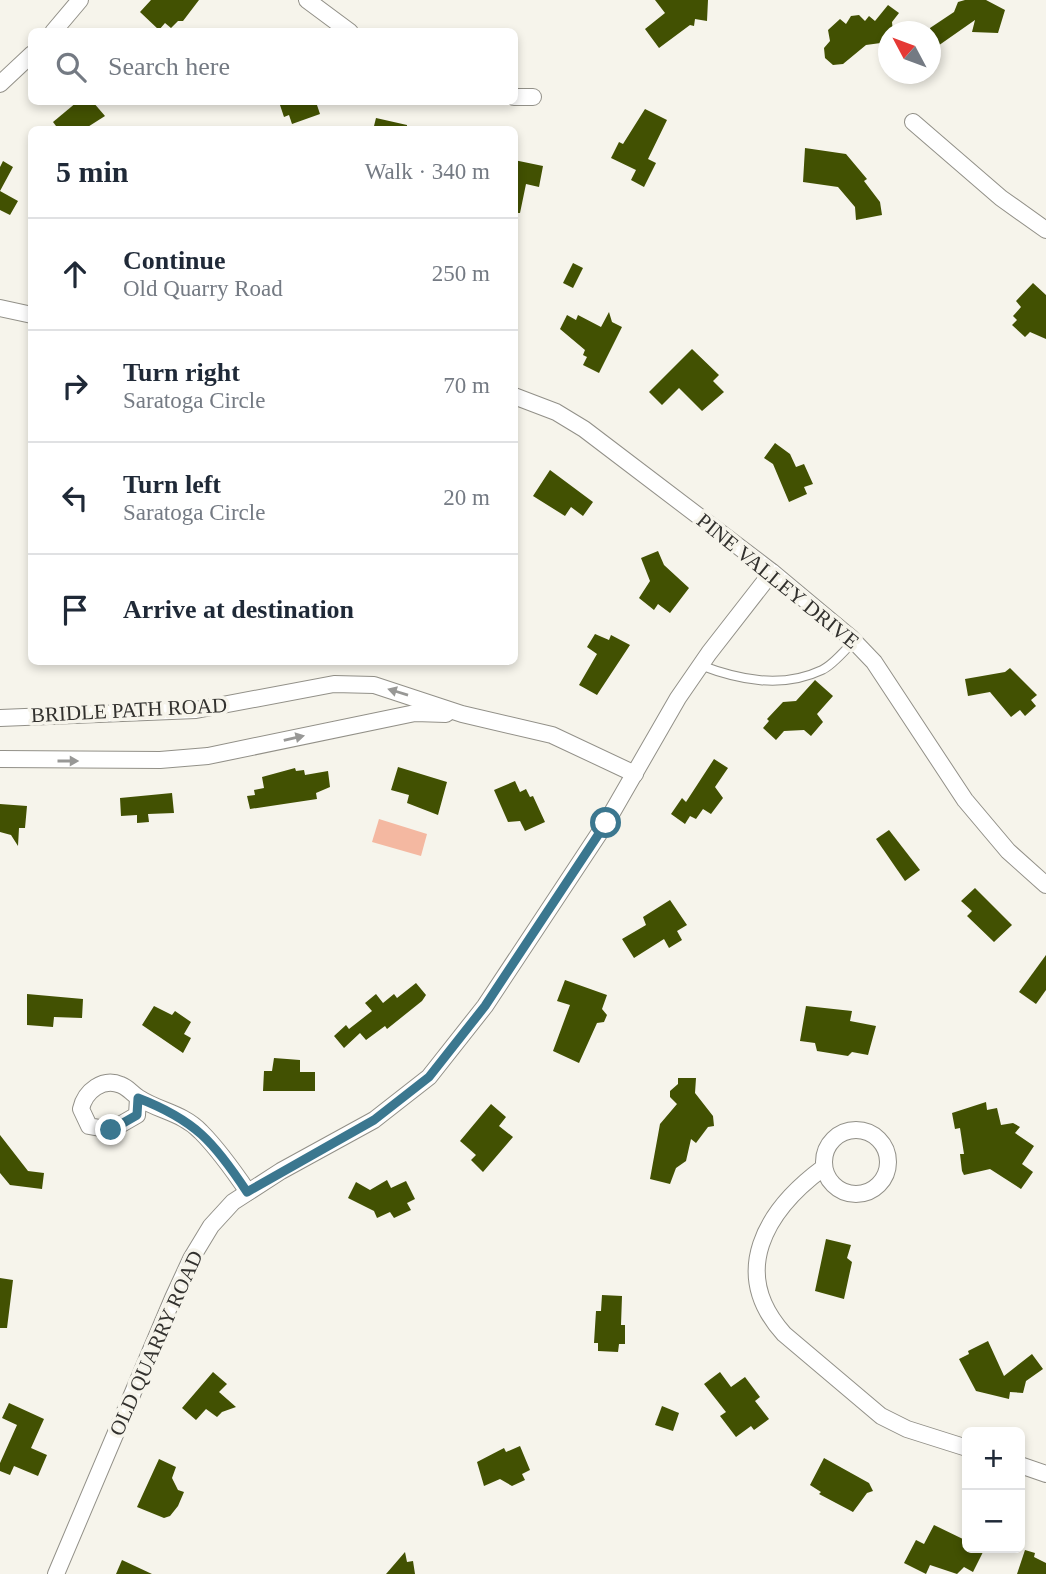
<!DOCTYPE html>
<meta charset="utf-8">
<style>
:root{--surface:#fff;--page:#f2f2f3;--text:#1f2937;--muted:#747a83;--line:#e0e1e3}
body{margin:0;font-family:"Times New Roman",serif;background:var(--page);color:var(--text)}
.controls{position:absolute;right:21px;bottom:21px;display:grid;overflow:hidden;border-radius:10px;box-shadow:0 4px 10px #0003}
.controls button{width:63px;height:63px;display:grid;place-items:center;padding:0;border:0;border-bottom:2px solid var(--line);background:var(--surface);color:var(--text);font:35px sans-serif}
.compass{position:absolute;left:878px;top:21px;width:63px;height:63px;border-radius:50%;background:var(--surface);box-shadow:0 4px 10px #0003;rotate:311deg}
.stop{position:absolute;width:21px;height:21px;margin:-16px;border:5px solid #3b778f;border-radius:50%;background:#fff}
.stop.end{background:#3b778f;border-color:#fff;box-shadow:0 2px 7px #0008}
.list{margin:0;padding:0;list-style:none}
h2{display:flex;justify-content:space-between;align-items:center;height:91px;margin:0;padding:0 28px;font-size:30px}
h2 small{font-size:23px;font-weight:400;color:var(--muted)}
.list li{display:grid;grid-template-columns:46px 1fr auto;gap:21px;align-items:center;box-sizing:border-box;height:112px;padding:0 28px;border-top:2px solid var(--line)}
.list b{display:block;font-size:26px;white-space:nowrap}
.list p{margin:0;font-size:23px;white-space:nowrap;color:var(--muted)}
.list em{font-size:23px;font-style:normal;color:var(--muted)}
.icon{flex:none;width:38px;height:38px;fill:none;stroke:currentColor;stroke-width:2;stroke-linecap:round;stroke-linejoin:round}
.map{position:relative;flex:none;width:1046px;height:1574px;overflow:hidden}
.search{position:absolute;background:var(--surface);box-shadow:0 4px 10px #0003;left:28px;top:28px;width:490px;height:77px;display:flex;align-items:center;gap:18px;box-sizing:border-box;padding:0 24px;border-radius:10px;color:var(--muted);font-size:26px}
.panel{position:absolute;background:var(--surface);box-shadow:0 4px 10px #0003;left:28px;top:126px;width:490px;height:539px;border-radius:10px}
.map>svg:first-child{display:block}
.green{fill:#f4b8a1}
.building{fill:#425102}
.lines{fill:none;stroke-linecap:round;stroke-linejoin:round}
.service-casing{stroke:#929088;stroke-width:10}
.minor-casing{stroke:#929088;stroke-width:18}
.service{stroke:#fff;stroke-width:8}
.minor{stroke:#fff;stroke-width:16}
.oneway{fill:#989896}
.route{stroke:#3b778f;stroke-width:9}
.labels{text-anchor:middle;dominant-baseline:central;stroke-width:7;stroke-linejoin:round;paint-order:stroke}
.street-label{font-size:21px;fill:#32312e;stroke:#f6f4eb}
</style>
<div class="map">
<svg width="1046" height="1574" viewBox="0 0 1046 1574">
<rect width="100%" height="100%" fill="#f6f4eb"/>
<path class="green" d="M379,819L427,834L421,856L372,842Z"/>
<g class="building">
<path d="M151,0H199L183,21H178L171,28L165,23L159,30L140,12Z"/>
<path d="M655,0H708L707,21L695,19L694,26L690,25L659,48L645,29L665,13Z"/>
<path d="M965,0H986L1005,10L998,33L972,32L975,20L935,48L930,42V28L954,12L958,2Z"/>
<path d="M888,5L899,13L892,22L893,32H888V42L866,45L843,64L833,65L825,58L824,48L830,41L828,30L840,19L846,24L851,16L859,15L865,21L869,16L875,21Z"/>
<path d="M77,102H93L105,116L83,130H59L53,122Z"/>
<path d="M279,102H316L320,114L292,124L289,115L284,117Z"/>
<path d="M645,109L667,120L648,159L656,163L644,187L631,180L636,170L611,158L619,142L623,144Z"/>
<path d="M376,118L407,125V130H373Z"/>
<path d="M805,148L846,154L867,179L864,181L880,202L882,215L856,220L855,207L838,187L803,182Z"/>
<path d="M514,160L543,166L539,187L526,184L520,213H514Z"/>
<path d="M3,161L13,167L0,191L18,201L10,215L0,210V167Z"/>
<path d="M573,263L583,268L573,288L563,283Z"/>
<path d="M1033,283L1046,295V339L1030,332L1025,337L1012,325L1017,320L1013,316L1021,307L1016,301Z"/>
<path d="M609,312L612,322L622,327L599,373L583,365L587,357L583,355L585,350L560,329L567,315L576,320L578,315L601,327Z"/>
<path d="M692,349L719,375L713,381L724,392L702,411L679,388L662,405L649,392Z"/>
<path d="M775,443L790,454L796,467L804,464L813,484L804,487L807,494L789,502L773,464L764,458Z"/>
<path d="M550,470L593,502L583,516L571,507L565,516L533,496Z"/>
<path d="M658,551L664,565L689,588L670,613L658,604L654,610L639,598L650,581L641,558Z"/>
<path d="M595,634L609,640L611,635L630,645L597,695L579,685L597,654L587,647Z"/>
<path d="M1010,668L1037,695L1031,700L1036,706L1025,716L1020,710L1011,717L990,692L968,696L965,679L1005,672Z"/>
<path d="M815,680L833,696L817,714L823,722L811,736L804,730L784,731L776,740L763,728L769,721L767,719L783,702L796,701Z"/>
<path d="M714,759L728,768L715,787L723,798L711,814L703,809L696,819L690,816L685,824L671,814L682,798L686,802Z"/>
<path d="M398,767L447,782L438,815L407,803L409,795L391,790Z"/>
<path d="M295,768L296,771L304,770L305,775L328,771L330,787L316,793L317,799L250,809L247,796L255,795L254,790L264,788L262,777Z"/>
<path d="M515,781L520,792L526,789L530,797L533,796L545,822L525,831L520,821L508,822L494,790Z"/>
<path d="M172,793L174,813L148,814L149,822L137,823V815L121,816L120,798Z"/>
<path d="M0,804L27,806L25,828H19L18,846L11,835L0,832Z"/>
<path d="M889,830L920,870L905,881L876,839Z"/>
<path d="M975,888L1012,925L994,942L967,916L972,911L961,901Z"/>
<path d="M670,900L687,925L677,931L682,940L669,948L664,939L634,958L622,939L646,925L643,917Z"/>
<path d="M1046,955V990L1036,1004L1019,992Z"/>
<path d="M565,980L607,995L602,1009L607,1015L604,1022L597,1023L579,1063L553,1051L570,1005L557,1001Z"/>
<path d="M416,983L426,995L422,1001L387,1029L385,1026L366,1040L360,1033L344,1048L334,1036L346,1025L349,1029L372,1011L365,1003L376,994L383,1003L394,994L397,998Z"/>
<path d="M27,994L83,999L82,1018L54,1017L53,1027L27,1025Z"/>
<path d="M154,1006L172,1015L175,1011L191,1022L184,1034L191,1038L183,1053L142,1025Z"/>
<path d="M806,1006L852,1011L850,1021L876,1026L868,1055L852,1052L848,1056L817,1051L815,1043L800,1041Z"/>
<path d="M274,1058L300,1060V1072H315V1091H263L264,1071H272Z"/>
<path d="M678,1078H696L695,1093L713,1116L714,1126L708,1127L696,1143L691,1139L686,1161L676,1168L670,1184L650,1179L660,1124L677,1104L670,1097V1091L678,1084Z"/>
<path d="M986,1102L987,1110L997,1108L1001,1125L1013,1123L1020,1127L1015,1133L1034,1146L1022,1164L1033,1172L1021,1189L990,1169L964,1175L962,1171L960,1154H964L960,1128L955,1129L952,1113Z"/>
<path d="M491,1104L506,1117L499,1126L513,1137L483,1172L471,1160L476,1155L460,1141Z"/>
<path d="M0,1135L28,1171L44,1173L42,1189L10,1185L0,1173Z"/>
<path d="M387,1180L391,1188L406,1181L415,1199L407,1203L411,1210L394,1218L390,1212L377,1218L374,1211L348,1198L356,1182L370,1190Z"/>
<path d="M826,1239L851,1245L847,1258L852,1262L844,1299L815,1291Z"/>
<path d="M0,1278L13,1280L7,1328H0Z"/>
<path d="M602,1295L622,1296L621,1325H625V1344H619L618,1352L598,1351V1343H594L596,1311H601Z"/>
<path d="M988,1341L1004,1376L1032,1354L1043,1369L1026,1381L1023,1393L1010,1392L1009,1399L976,1391L959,1359L969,1354L968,1351Z"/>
<path d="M213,1372L227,1384L219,1392L236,1407L222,1412L217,1417L206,1409L196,1420L182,1408Z"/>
<path d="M720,1372L731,1387L745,1377L760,1397L755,1401L769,1419L754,1430L751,1426L736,1437L720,1416L726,1412L704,1384Z"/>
<path d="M9,1403L44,1419L31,1448L47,1455L38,1476L14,1466L10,1475L0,1471V1463L17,1425L2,1418Z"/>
<path d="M662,1406L679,1413L673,1431L655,1425Z"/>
<path d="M520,1446L530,1470L522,1474L525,1480L512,1486L500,1479L484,1486L477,1462L504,1448L506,1452Z"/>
<path d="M824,1458L869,1483L873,1491L867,1493L853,1512L819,1494L821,1492L810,1485Z"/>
<path d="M159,1459L176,1467L172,1478L178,1490L184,1492L178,1506L170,1516L164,1518L137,1507Z"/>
<path d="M934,1525L967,1541V1548H985L973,1572L964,1567L957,1574L930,1565L926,1574L904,1563L916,1540L924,1544Z"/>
<path d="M1025,1550L1035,1553L1034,1557L1046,1563V1574H1017Z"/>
<path d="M405,1552L407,1562L413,1561L415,1574H386Z"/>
<path d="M122,1560L152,1574H116Z"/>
</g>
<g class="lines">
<g class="service-casing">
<path id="service" d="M700,665C739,680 782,689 822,670C833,665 845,650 854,641"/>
</g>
<g class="minor-casing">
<g id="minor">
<path d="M307,0L350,32"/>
<path d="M53,32L80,0"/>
<path d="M0,84L32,54"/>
<path d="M514,97H533"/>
<path d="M913,122L1001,198L1046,230"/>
<path d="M0,308L32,315"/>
<path d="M514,396L556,412L584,429L772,572L851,638L874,662L965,800L1008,851L1046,885"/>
<path d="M0,718L196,710L334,684L374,685L462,714L552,735L635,774"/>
<path d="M0,759L160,760L208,756L415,713L446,714"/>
<path d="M138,1098L137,1115L111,1130L89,1126L81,1109C85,1091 103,1077 121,1085C129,1088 132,1094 139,1098C159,1111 183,1113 201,1132C219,1150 233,1170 248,1192"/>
<circle cx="856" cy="1162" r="32"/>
<path d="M823,1168C765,1211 729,1273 784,1334L881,1416L907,1429L967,1448"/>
<path d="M1020,1465L1046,1474"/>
<path d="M56,1574L173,1298L191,1259L211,1226L233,1202L281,1171L374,1120L429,1077L485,1006L606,823L678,698L709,653L772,572"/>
</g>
</g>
<use href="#service" class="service"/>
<use href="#minor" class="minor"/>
</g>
<defs><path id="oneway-solid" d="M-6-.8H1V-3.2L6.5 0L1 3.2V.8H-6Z" transform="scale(1.75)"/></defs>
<g class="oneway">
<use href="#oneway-solid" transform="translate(398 692) rotate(-163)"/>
<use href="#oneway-solid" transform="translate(294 738) rotate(-13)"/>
<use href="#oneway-solid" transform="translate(68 761)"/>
</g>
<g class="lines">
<path class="route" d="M111,1130L137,1115L138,1098C195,1120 214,1142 247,1192L374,1120L429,1077L485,1006L606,823"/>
</g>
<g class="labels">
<g class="street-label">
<text transform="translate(778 581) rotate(39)">PINE VALLEY DRIVE</text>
<text transform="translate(129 710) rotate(-3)">BRIDLE PATH ROAD</text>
<text transform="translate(156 1343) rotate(-66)">OLD QUARRY ROAD</text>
</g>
</g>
</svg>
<div class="controls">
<button>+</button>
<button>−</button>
</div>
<svg class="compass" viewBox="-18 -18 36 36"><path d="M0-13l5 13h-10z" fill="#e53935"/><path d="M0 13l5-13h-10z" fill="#747a83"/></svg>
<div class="stop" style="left:606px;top:823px"></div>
<div class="stop end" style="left:111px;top:1130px"></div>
<div class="search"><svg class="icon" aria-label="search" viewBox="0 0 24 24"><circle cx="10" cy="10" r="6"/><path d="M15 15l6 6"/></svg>Search here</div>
<section class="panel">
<h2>5 min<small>Walk · 340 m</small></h2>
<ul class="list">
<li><svg class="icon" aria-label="ahead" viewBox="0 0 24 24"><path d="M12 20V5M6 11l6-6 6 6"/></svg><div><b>Continue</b><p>Old Quarry Road</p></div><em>250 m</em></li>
<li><svg class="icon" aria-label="right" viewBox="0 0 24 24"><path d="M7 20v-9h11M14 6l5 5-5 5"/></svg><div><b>Turn right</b><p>Saratoga Circle</p></div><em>70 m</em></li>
<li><svg class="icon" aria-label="left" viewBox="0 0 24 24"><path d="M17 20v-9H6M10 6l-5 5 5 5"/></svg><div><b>Turn left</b><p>Saratoga Circle</p></div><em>20 m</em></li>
<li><svg class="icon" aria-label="arrive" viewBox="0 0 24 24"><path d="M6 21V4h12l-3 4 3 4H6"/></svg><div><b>Arrive at destination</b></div></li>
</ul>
</section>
</div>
